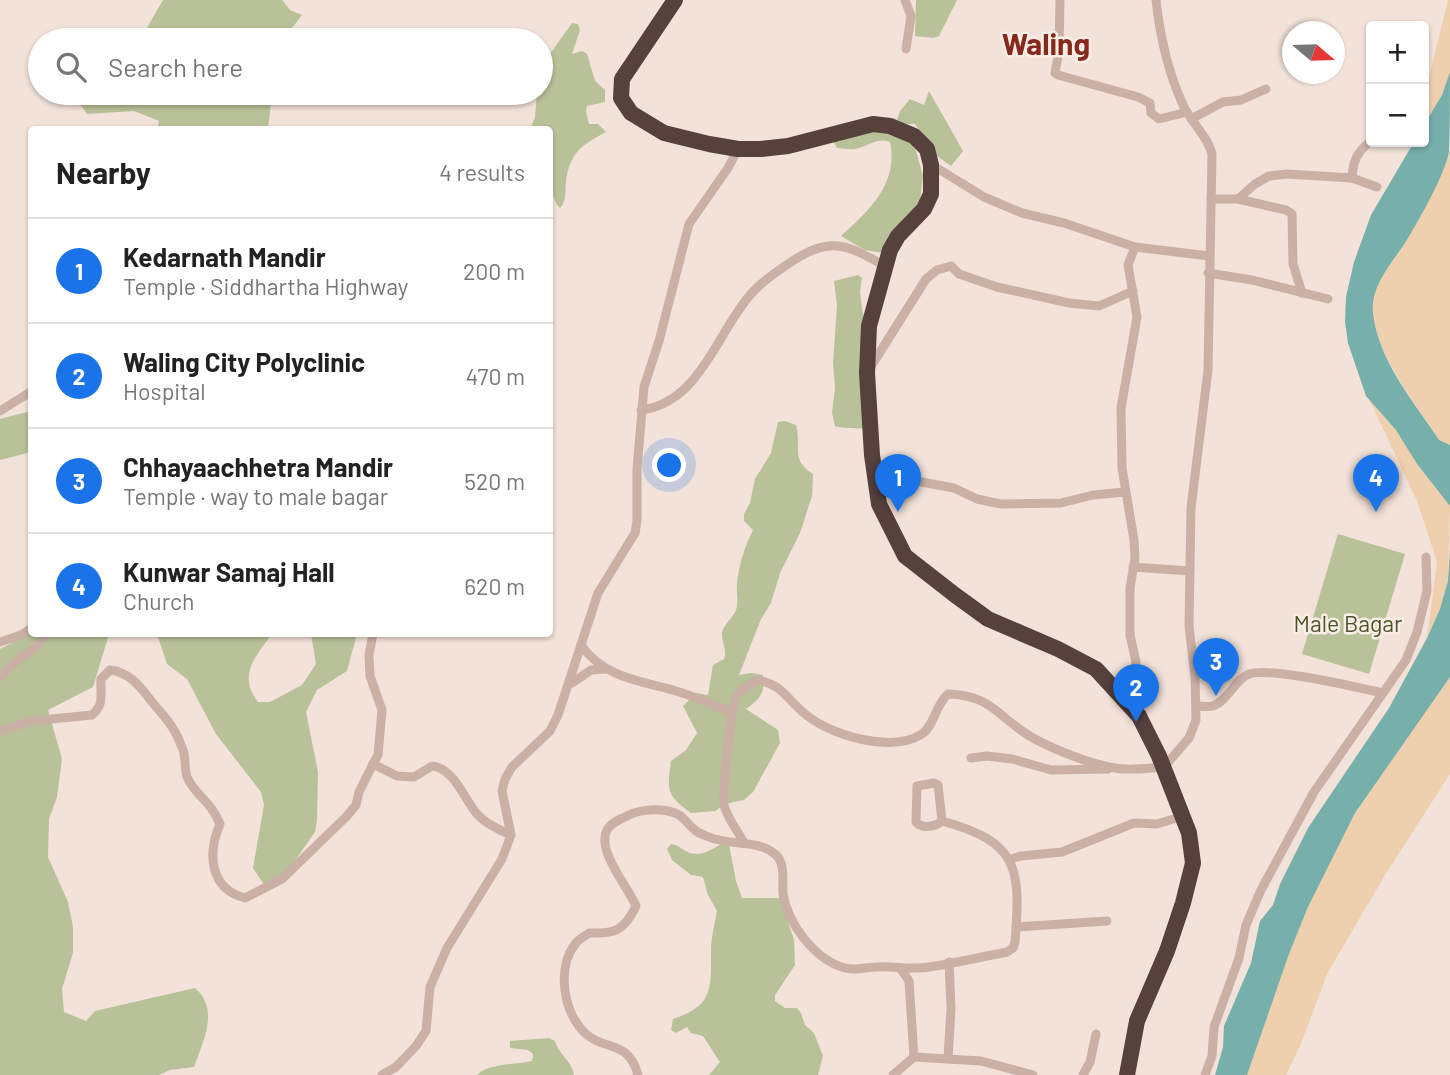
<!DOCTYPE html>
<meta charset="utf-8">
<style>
:root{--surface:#fff;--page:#f2f2f2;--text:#222;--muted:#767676;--line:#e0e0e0;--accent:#1a73e8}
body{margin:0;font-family:Barlow,sans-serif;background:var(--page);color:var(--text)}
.controls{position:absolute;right:21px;top:21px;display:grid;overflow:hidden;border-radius:7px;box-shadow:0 2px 5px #0004}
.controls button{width:63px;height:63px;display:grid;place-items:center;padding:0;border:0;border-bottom:2px solid var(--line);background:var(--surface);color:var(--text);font:35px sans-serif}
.compass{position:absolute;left:1282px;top:21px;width:63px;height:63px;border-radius:50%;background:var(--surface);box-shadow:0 2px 5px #0004;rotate:109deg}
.you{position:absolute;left:670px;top:466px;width:24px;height:24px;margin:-18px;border:5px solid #fff;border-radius:50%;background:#1a73e8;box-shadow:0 0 0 10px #1a73e833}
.badge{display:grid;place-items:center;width:46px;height:46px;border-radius:50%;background:var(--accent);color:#fff;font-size:23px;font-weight:700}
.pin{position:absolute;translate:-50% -58px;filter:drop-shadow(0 2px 4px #0008)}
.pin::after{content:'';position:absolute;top:37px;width:24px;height:21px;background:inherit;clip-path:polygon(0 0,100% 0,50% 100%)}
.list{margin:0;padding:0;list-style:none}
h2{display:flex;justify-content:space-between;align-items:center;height:91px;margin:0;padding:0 28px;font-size:30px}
h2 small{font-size:23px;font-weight:400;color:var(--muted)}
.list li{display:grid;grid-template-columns:46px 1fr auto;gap:21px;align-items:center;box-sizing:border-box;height:105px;padding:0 28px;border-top:2px solid var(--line)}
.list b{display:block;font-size:26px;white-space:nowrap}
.list p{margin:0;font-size:23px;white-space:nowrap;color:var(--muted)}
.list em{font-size:23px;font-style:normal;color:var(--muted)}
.icon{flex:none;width:38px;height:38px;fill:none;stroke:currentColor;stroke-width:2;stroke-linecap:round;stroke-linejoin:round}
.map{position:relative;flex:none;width:1450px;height:1075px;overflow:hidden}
.search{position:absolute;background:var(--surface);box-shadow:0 2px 5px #0004;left:28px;top:28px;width:525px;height:77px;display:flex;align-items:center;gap:18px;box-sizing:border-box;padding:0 24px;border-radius:38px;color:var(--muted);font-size:26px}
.panel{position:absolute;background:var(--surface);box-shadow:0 2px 5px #0004;left:28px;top:126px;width:525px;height:511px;border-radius:7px}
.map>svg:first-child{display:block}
.green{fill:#b9c199}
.sand{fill:#eecfae}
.water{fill:#77afaa}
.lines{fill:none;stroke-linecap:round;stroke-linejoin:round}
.street{stroke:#cab0a5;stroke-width:9}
.highway{stroke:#56413d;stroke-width:16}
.labels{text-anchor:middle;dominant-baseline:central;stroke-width:5;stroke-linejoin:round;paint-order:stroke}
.park-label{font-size:23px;fill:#4a542a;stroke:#f9ede5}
.district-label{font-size:30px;font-weight:bold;fill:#85281e;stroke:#f9ede5}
</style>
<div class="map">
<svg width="1450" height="1075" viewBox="0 0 1450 1075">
<rect width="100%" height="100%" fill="#f2e2d9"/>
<g class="green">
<path d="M163,0H282L290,10L302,15L283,40H140Z"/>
<path d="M916,0H957L939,36L933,38L915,36Z"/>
<path d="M572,23L578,24L580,30L572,54L582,51L587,54L595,81L605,90V102L587,106L586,112L589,124H598L606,132C582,145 570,152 566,181C565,191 567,200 560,208C545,192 550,151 550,130L530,129L535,117L537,93H541V70L545,61Z"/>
<path d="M929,91L963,151L951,166L937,156L915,124H905L897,120L900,111L910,99L924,105Z"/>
<path d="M72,93H272L268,129L157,130L159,121L134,111L87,114Z"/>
<path d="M880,127L914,144L923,176L920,201L883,253L865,250L841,236C869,211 899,183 890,142C877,137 868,147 855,149C850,150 842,148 837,148L831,137Z"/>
<path d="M858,275L862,278L860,292L864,322L865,428C859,429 840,428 835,426L832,413L835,388L833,363L837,305L834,281Z"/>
<path d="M31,411V452L0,460V419Z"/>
<path d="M785,421L796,425C802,448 790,459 813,474L812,496L800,533L780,573L771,603L761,619L739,675L751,673L763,675C765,693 760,699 746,709L778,730L780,743L753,792L744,800L725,804L715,811L691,813C666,795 667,790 671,761L686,750L697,733L683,706L696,693L708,695L713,665L724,659C728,650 721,642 722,633C723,625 733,618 736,610C739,601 736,591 737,583C739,564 745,546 753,530L744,521V514L750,503L755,479L771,453L778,422Z"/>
<path d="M1338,534L1405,554L1369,674L1302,654Z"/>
<path d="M31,633L109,634L93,687L48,710L62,759L57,797L49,819L48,857L68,902L73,927V953L62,989L64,1012L86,1021L95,1011L195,988C220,1010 203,1041 194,1067L170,1070L159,1075H0V649Z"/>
<path d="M157,634H272C256,656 237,675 258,702H270L302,685L316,664L311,634H357L347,671L317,690L306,712L318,772L317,820L315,832L294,862L267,889L253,868L264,805L261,792L216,734L187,679L167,664Z"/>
<path d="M723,843L729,845L736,881L742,898H780L794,940L795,965L775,995V1001L785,1008H797L801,1013L805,1025L814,1033L823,1056L818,1075H709L720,1062L703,1036L691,1033L687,1027L676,1033L671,1030L673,1019C714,1006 711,988 711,950C711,937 715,923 717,911L708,895L703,877L691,875L672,860L667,849L671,844C679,845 681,849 688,852C700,858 712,849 723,843Z"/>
<path d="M549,1038L555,1041C560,1057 571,1059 574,1075H477C489,1063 515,1065 532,1061L533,1054L528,1050L510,1048V1041Z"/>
</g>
<g class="sand">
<path d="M1448,0H1450V72L1442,95L1424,125V99Z"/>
<path d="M1450,150V445L1439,440C1418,408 1358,330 1374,292C1382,272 1398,255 1408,237C1424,210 1440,180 1450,150Z"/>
<path d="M1369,399L1396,430L1417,464L1450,506L1448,581L1440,609L1427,638L1437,562L1417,501Z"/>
<path d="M1450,677V774L1385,875L1327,974L1300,1046L1286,1075H1247L1289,954L1308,907L1355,812Z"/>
</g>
<g class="water">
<path d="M1450,72C1450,94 1450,131 1449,152C1444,176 1421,216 1408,238C1394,261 1370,285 1373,313C1378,360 1414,402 1439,440L1450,445V506L1417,464L1396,430L1366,396L1348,343L1345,322L1346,297L1354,262L1371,215L1414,142H1424V125L1442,95Z"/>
<path d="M1450,549V677L1355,813L1308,907L1289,954L1247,1075H1215L1223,1047L1224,1026L1251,963L1260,921L1273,905L1280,884L1308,828L1389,708L1427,638L1440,609L1448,581Z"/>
</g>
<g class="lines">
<g class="street">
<path d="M905,0L911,16L906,49"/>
<path d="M1060,0L1059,51L1055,73L1058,75L1138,97L1150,103L1151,113L1159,119L1187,112"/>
<path d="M1191,119L1223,102L1241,100L1266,89"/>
<path d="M932,165L984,197L1022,213L1064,223L1135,247L1209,256"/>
<path d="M1352,178C1353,160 1357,152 1371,141"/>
<path d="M1211,199H1238L1286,210L1292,214L1293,264L1302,293"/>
<path d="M1238,199L1255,184L1269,176L1287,174L1352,178L1377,187"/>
<path d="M1208,273L1252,280L1328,299"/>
<path d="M870,368L926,279L937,270L951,266L959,274L997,287L1069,303L1099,306L1133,291"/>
<path d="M641,410C700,403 717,332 751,294C761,282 776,272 788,264C829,236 846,243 886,267"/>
<path d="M0,411L32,391"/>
<path d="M916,481L954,488L977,499L1001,504L1061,503L1093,495L1125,492"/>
<path d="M1133,567L1190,571"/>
<path d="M373,634L369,655L370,676L382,710L378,755L373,764L397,776L414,777L432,766C454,768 464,799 477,814C486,824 499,830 511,835"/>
<path d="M0,642L21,635L32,628"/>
<path d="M581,645C604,678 641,681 676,691C695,696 713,706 732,712"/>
<path d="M0,678C13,659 35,653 46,634"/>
<path d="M572,683L591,670L606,669"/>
<path d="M1119,694L1132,680L1136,662L1130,635V588L1135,558L1134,540L1122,468L1121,408L1137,317L1128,265L1135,247"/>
<path d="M1197,706C1201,706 1209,707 1213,706C1229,700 1235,679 1249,674C1272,667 1355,687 1383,693"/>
<path d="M0,731L31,721L92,715C105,704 100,694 101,679L110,670C134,673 143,692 158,709C171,724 176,731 183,750C187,760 183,772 189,781C199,798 211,802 220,824C207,854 210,889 245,898L282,879L346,817L356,805L359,792L373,764"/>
<path d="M971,758L987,756L1012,759L1051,770L1108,769"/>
<path d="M744,843C738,831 727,818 724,805C722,793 731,708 736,697C740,689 749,685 757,680C782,684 786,698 804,713C830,736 892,753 922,734C935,725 934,707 948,694C993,695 999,719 1033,738C1055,750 1090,764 1115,768C1130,771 1148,768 1164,767L1189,738L1196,720L1195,677L1189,626L1191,508L1208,370L1212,154C1208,137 1192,123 1184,107C1168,73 1160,36 1156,0"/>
<path d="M1011,859L1021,856L1062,852L1134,823L1157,824L1183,816"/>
<path d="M1016,927L1107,921"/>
<path d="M901,969L909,981L914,1057"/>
<path d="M948,1059L951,1008L949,962"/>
<path d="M382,1075L396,1067L416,1046L426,1031L430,987L447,948L502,859L511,835L502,791L505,779L512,767L550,731L558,715L598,593L635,533L637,521V469L644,387L659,341L689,224L728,168L738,149"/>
<path d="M638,1075C629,1040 605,1051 586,1034C563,1013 556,967 576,943C579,939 585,936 589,933C615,934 624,931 636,906C628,887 596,850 607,830C611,822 621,819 629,815C642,809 661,808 675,813C684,816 688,825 695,830C698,833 704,835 709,837C729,846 757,839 775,854C786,863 782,882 783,894C788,924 815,960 845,968C855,971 866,967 877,967C894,966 911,970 929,967C955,963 981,957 1007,952L1013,948L1015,942C1021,868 1019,842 942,821C935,827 922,829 916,822L917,786L934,783L938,785L942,821"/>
<path d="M893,1075L914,1057L981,1061L1033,1075"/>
<path d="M1083,1075L1090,1062L1096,1034"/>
<path d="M1205,1075L1212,1056L1214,1027L1239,958L1246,925L1261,890L1314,792L1406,660L1417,632L1427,591L1426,557"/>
</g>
<path class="highway" d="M675,0L622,79L621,98L631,113L664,133L709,144L738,149H761L788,146L873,124L890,126L914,136L927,149L931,165V194L924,209L898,236L890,250L869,326L867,373L872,455L879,504L905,556L955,595L988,619L1058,649L1096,669L1139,716L1159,756L1189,833L1193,863L1183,903L1167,951L1137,1021L1127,1075"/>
</g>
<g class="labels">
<g class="park-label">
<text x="1348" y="623">Male Bagar</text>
</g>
<g class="district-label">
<text x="1046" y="43">Waling</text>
</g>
</g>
</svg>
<div class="controls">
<button>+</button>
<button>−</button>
</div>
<svg class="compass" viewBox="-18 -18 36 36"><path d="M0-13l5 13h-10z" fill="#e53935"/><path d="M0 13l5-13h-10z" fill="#767676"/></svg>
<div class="you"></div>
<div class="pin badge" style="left:898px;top:512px">1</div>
<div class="pin badge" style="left:1136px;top:722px">2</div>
<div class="pin badge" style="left:1216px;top:696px">3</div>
<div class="pin badge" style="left:1376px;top:512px">4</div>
<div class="search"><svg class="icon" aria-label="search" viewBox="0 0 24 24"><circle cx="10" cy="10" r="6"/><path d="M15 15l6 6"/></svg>Search here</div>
<section class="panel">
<h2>Nearby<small>4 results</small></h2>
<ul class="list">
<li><span class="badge">1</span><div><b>Kedarnath Mandir</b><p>Temple · Siddhartha Highway</p></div><em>200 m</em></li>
<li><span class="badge">2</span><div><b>Waling City Polyclinic</b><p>Hospital</p></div><em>470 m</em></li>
<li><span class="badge">3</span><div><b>Chhayaachhetra Mandir</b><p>Temple · way to male bagar</p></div><em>520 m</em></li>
<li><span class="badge">4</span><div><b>Kunwar Samaj Hall</b><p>Church</p></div><em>620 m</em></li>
</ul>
</section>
</div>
